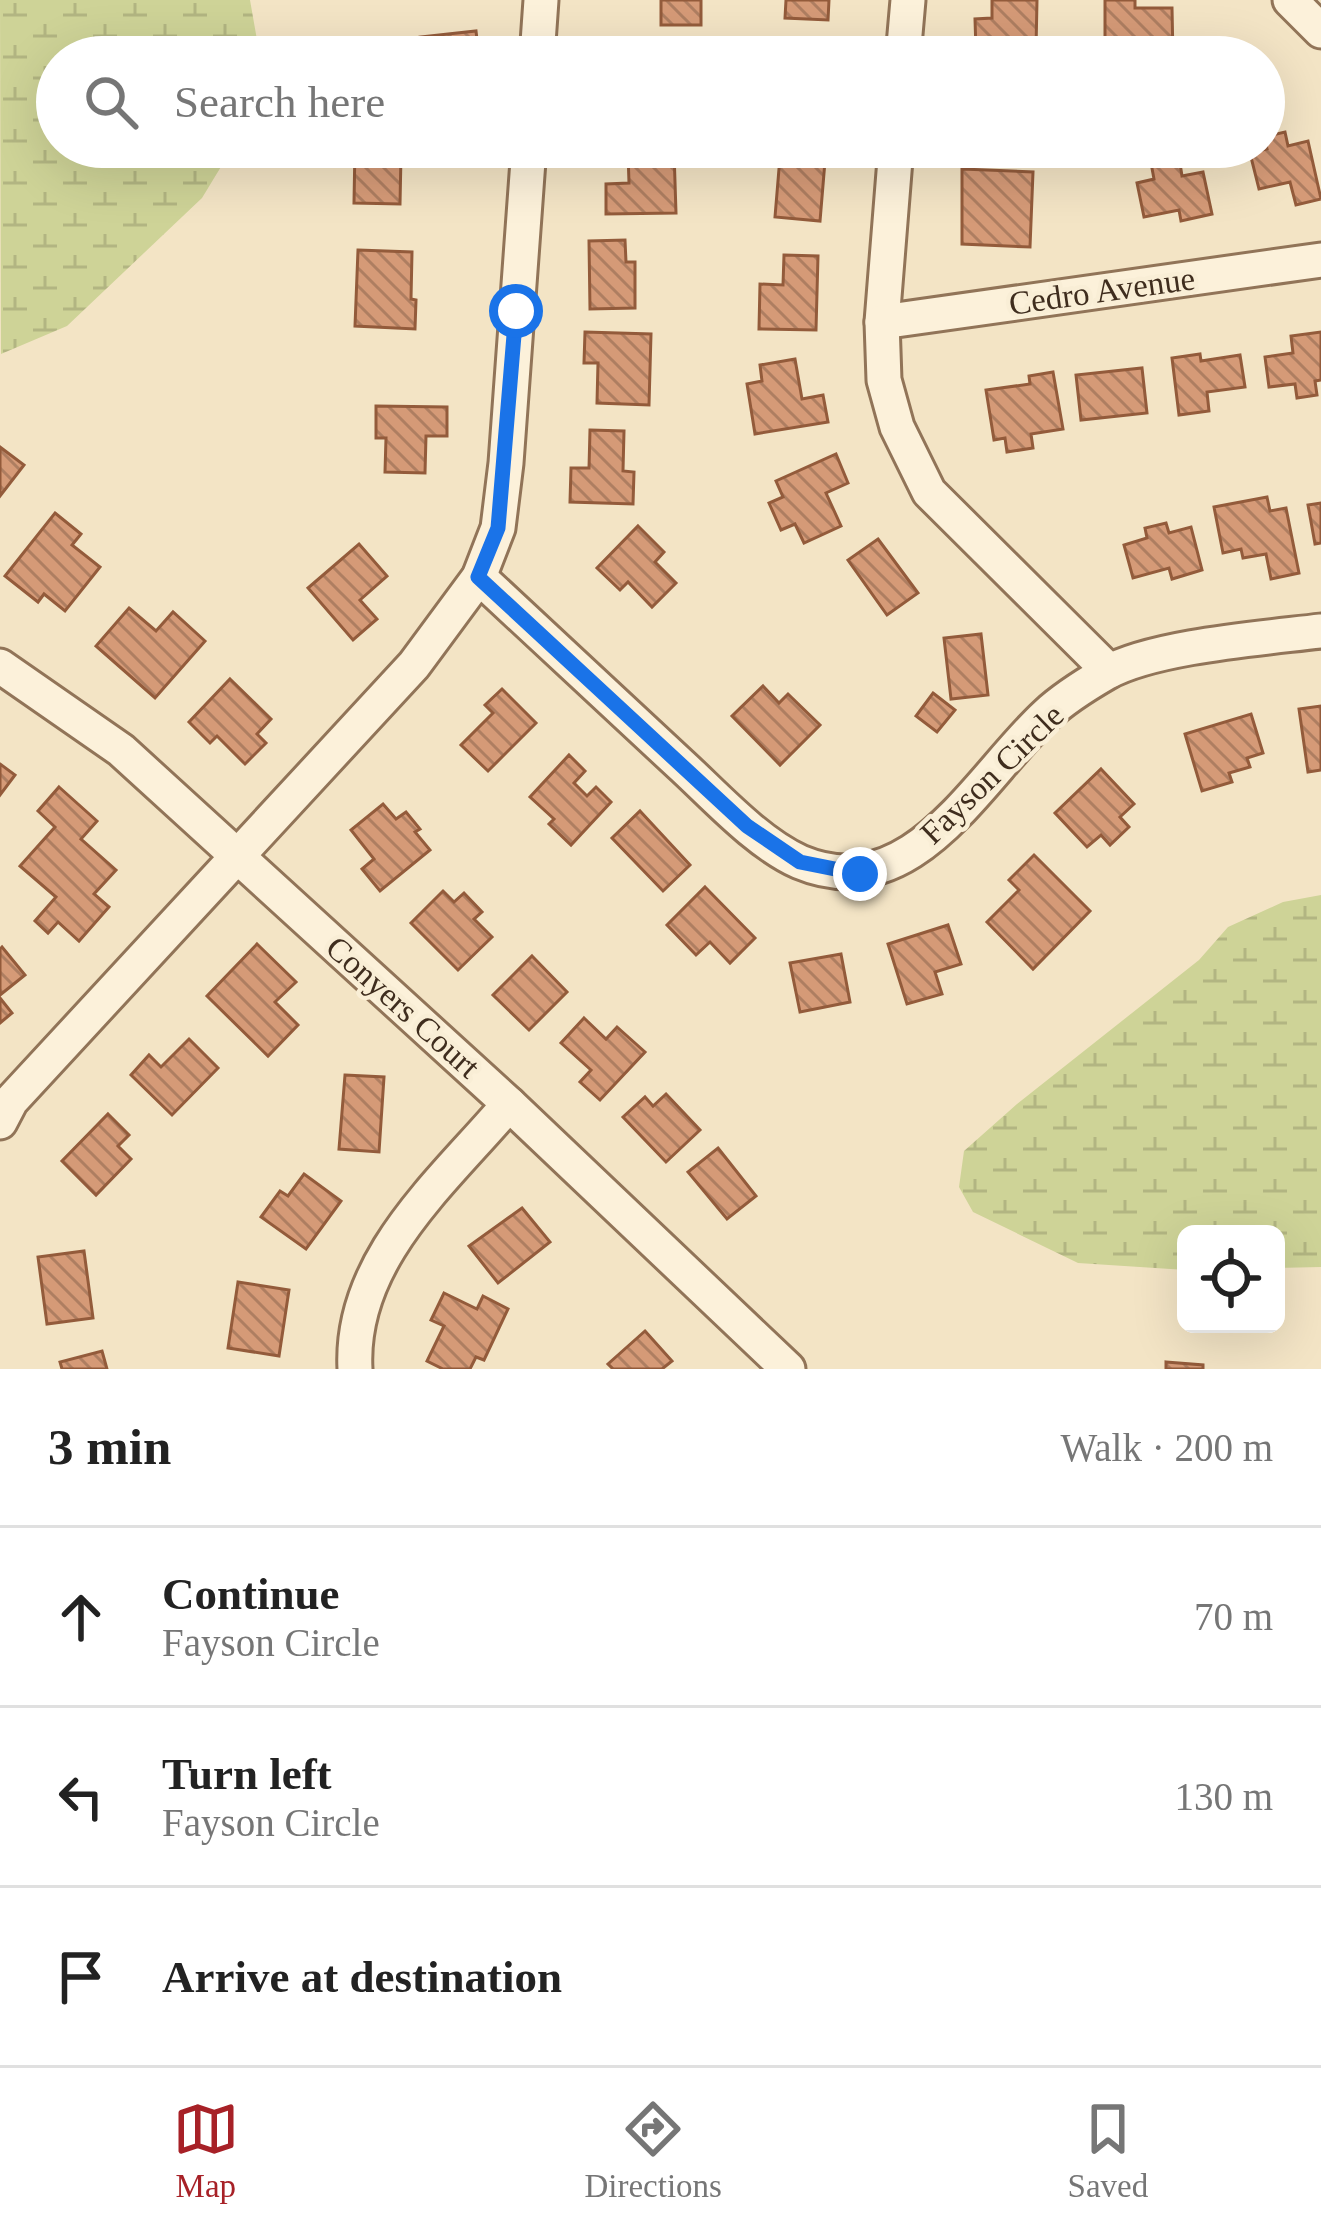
<!DOCTYPE html>
<meta charset="utf-8">
<style>
:root{--surface:#fff;--page:#f6f6f6;--text:#222;--muted:#767676;--line:#e0e0e0;--accent:#a72127}
body{margin:0;font-family:Georgia,serif;background:var(--page);color:var(--text)}
.controls{position:absolute;right:36px;bottom:36px;display:grid;overflow:hidden;border-radius:18px;box-shadow:0 12px 48px #0002}
.controls button{width:108px;height:108px;display:grid;place-items:center;padding:0;border:0;border-bottom:3px solid var(--line);background:var(--surface);color:var(--text);font:60px sans-serif}
.stop{position:absolute;width:36px;height:36px;margin:-27px;border:9px solid #1a73e8;border-radius:50%;background:#fff}
.stop.end{background:#1a73e8;border-color:#fff;box-shadow:0 3px 12px #0008}
.list{margin:0;padding:0;list-style:none}
h2{display:flex;justify-content:space-between;align-items:center;height:156px;margin:0;padding:0 48px;font-size:51px}
h2 small{font-size:39px;font-weight:400;color:var(--muted)}
.list li{display:grid;grid-template-columns:78px 1fr auto;gap:36px;align-items:center;box-sizing:border-box;height:180px;padding:0 48px;border-top:3px solid var(--line)}
.list b{display:block;font-size:45px;white-space:nowrap}
.list p{margin:0;font-size:39px;white-space:nowrap;color:var(--muted)}
.list em{font-size:39px;font-style:normal;color:var(--muted)}
.icon{flex:none;width:66px;height:66px;fill:none;stroke:currentColor;stroke-width:2;stroke-linecap:round;stroke-linejoin:round}
.map{position:relative;flex:none;width:1321px;height:1369px;overflow:hidden}
.search{position:absolute;background:var(--surface);box-shadow:0 12px 48px #0002;left:36px;right:36px;top:36px;height:132px;display:flex;align-items:center;gap:30px;box-sizing:border-box;padding:0 42px;border-radius:66px;color:var(--muted);font-size:45px}
.sheet{height:696px;background:var(--surface)}
nav{display:flex;justify-content:space-around;align-items:center;box-sizing:border-box;height:168px;border-top:3px solid var(--line);background:var(--surface);font-size:33px;color:var(--muted)}
nav a{display:grid;justify-items:center;gap:6px}
nav .on{color:var(--accent)}
.map>svg:first-child{display:block}
.wetland{fill:url(#wetland-marsh)}
.building{fill:url(#building-back-hatch);stroke:#935b3b;stroke-width:3}
.lines{fill:none;stroke-linecap:round;stroke-linejoin:round}
.minor-casing{stroke:#917458;stroke-width:39}
.minor{stroke:#fcf1da;stroke-width:33}
.route{stroke:#1a73e8;stroke-width:15}
.labels{text-anchor:middle;dominant-baseline:central;stroke-width:9;stroke-linejoin:round;paint-order:stroke}
.street-label{font-size:33px;fill:#3f2d1e;stroke:#f9eed6}
</style>
<div class="map">
<svg width="1321" height="1369" viewBox="0 0 1321 1369">
<defs>
<pattern id="wetland-marsh" width="20" height="14" patternUnits="userSpaceOnUse" patternTransform="scale(3)"><rect width="20" height="14" fill="#ced397"/><path d="M1 5h8M5 5V1M11 12h8M15 12V8" fill="none" stroke="#b2b582"/></pattern>
<pattern id="building-back-hatch" width="6" height="6" patternUnits="userSpaceOnUse" patternTransform="scale(3)"><rect width="6" height="6" fill="#d59a77"/><path d="M-1 5l2 2M0 0l6 6M5-1l2 2" fill="none" stroke="#ae7e61"/></pattern>
</defs>
<rect width="100%" height="100%" fill="#f3e4c5"/>
<g class="wetland">
<path d="M0,0H250L260,57H57V147H233L202,198L67,326L1,354Z"/>
<path d="M1321,895V1267L1276,1268V1234H1186V1270L1078,1263L973,1212L959,1187L964,1151L1017,1104L1199,960L1228,927L1283,902Z"/>
</g>
<g class="building">
<rect x="661" y="0" width="40" height="25"/>
<path d="M786,0H829L828,20L785,18Z"/>
<path d="M992,0H1037L1036,49L976,51L975,19L992,18Z"/>
<path d="M1105,0H1135V8H1172L1173,57H1105Z"/>
<path d="M476,31L479,57H422L420,37Z"/>
<path d="M1285,132L1288,146L1308,141L1321,199L1296,205L1290,182L1259,189L1250,153L1267,149L1264,137Z"/>
<path d="M355,147H382V155H401L400,204L354,203Z"/>
<path d="M674,151L676,213L606,214V184L629,183L628,152Z"/>
<path d="M780,157L825,161L820,221L775,217Z"/>
<path d="M1179,157L1182,176L1203,172L1212,214L1181,221L1179,210L1144,217L1137,183L1154,179L1151,163Z"/>
<path d="M962,169L1033,172L1030,247L962,244Z"/>
<path d="M625,240L626,262H635V308L590,309L589,241Z"/>
<path d="M358,250L412,252L411,299L416,300L415,329L355,326Z"/>
<path d="M784,255L818,256L816,330L759,329L760,284L783,285Z"/>
<path d="M585,332L651,334L649,405L597,403L598,363H584Z"/>
<path d="M1321,332V380L1315,381L1317,395L1297,398L1295,384L1269,387L1265,357L1293,353L1291,336Z"/>
<path d="M1200,354L1201,361L1240,355L1245,387L1207,392L1209,411L1179,415L1172,358Z"/>
<path d="M795,359L802,399L823,395L828,422L755,434L747,384L762,381L760,365Z"/>
<path d="M1142,368L1147,413L1081,420L1076,375Z"/>
<path d="M1053,372L1063,429L1031,434L1033,448L1007,452L1005,438L994,440L986,390L1030,384L1029,376Z"/>
<path d="M376,406L447,407V436H426L425,473L385,472L386,438H376Z"/>
<path d="M590,430L624,431L623,471L634,472L633,504L570,502L571,468H589Z"/>
<path d="M0,447L24,465L0,496Z"/>
<path d="M836,454L848,483L826,493L841,526L804,543L795,524L781,530L769,503L783,497L776,481Z"/>
<path d="M1267,497L1270,511L1286,508L1299,573L1271,579L1266,554L1243,558L1241,549L1223,553L1214,507Z"/>
<path d="M1321,503V543L1315,544L1308,505Z"/>
<path d="M55,513L81,534L72,545L100,567L65,611L44,594L38,602L5,576Z"/>
<path d="M1166,523L1169,533L1191,527L1202,570L1172,579L1169,568L1133,578L1124,545L1147,538L1145,528Z"/>
<path d="M638,526L664,552L655,562L676,583L652,607L628,582L620,590L597,568Z"/>
<path d="M878,539L918,593L887,615L848,560Z"/>
<path d="M359,544L387,576L360,600L377,619L353,640L308,588Z"/>
<path d="M129,608L156,631L173,612L205,641L155,698L96,646Z"/>
<path d="M981,634L988,695L951,699L944,638Z"/>
<path d="M230,679L271,719L257,734L266,743L245,764L217,736L210,743L189,722Z"/>
<path d="M763,686L779,703L788,694L820,725L780,765L732,716Z"/>
<path d="M502,689L536,723L488,771L461,745L493,713L485,705Z"/>
<path d="M933,693L955,710L937,732L916,716Z"/>
<path d="M1321,706V770L1308,772L1299,709Z"/>
<path d="M1251,714L1263,753L1247,758L1250,767L1229,773L1232,782L1202,791L1185,734Z"/>
<path d="M569,755L585,771L574,783L587,796L596,787L611,802L571,845L549,824L554,819L530,797Z"/>
<path d="M0,764L15,775L0,795Z"/>
<path d="M1101,769L1134,804L1120,817L1129,827L1110,845L1101,835L1087,847L1055,813Z"/>
<path d="M59,787L97,821L81,839L116,870L94,894L109,907L79,941L58,922L48,933L35,921L56,897L20,866L55,827L38,811Z"/>
<path d="M383,804L396,819L406,812L420,829L415,832L430,850L380,891L362,869L374,859L351,830Z"/>
<path d="M640,811L690,865L663,891L612,838Z"/>
<path d="M1034,855L1090,911L1033,969L987,922L1019,890L1009,880Z"/>
<path d="M705,887L755,938L730,963L710,942L696,955L667,925Z"/>
<path d="M443,891L454,902L464,893L482,912L474,919L492,937L458,970L411,923Z"/>
<path d="M948,925L961,964L935,972L942,994L907,1004L888,944Z"/>
<path d="M257,944L296,982L275,1002L298,1025L268,1056L207,996Z"/>
<path d="M2,947L25,975L0,995V949Z"/>
<path d="M841,954L850,1002L800,1012L790,963Z"/>
<path d="M532,956L567,992L529,1030L493,995Z"/>
<path d="M0,998L12,1013L0,1023Z"/>
<path d="M584,1018L606,1039L617,1027L645,1052L600,1100L580,1082L591,1070L561,1043Z"/>
<path d="M189,1039L218,1068L172,1115L131,1075L149,1055L161,1067Z"/>
<path d="M345,1075L384,1077L379,1152L339,1149Z"/>
<path d="M666,1094L700,1130L666,1162L623,1117L645,1097L653,1106Z"/>
<path d="M108,1114L129,1135L118,1146L131,1159L96,1195L62,1161Z"/>
<path d="M718,1148L756,1196L727,1219L688,1172Z"/>
<path d="M304,1174L341,1201L306,1249L261,1217L280,1191L288,1196Z"/>
<path d="M522,1208L550,1242L498,1283L469,1246Z"/>
<path d="M84,1251L93,1318L47,1324L38,1257Z"/>
<path d="M238,1282L289,1290L279,1356L228,1348Z"/>
<path d="M444,1293L477,1309L483,1296L508,1309L484,1360L476,1357L470,1369H443L427,1361L444,1326L431,1320Z"/>
<path d="M645,1331L672,1361L662,1369H613L608,1364Z"/>
<path d="M102,1351L107,1369H62L60,1362Z"/>
<path d="M1166,1362L1203,1365V1369H1166Z"/>
</g>
<g class="lines">
<g class="minor-casing">
<g id="minor">
<path d="M1290,0L1321,31"/>
<path d="M537,57L541,0"/>
<path d="M903,57L908,0"/>
<path d="M896,147L882,322L884,380L897,427L929,492L1109,671"/>
<path d="M882,322L1321,260"/>
<path d="M479,577C546,639 613,702 680,764C714,795 757,843 800,862C912,909 978,778 1046,715C1063,699 1087,684 1106,673C1154,646 1264,638 1321,631"/>
<path d="M0,666L121,750L509,1104L788,1369"/>
<path d="M0,1122L11,1101L414,665L479,577L498,528L506,463L529,147"/>
<path d="M355,1369C349,1259 444,1181 509,1104"/>
</g>
</g>
<use href="#minor" class="minor"/>
</g>
<g class="lines">
<path class="route" d="M516,311L498,528L478,577L747,826L800,862L860,874"/>
</g>
<g class="labels">
<g class="street-label">
<text transform="translate(1102 291) rotate(-8)">Cedro Avenue</text>
<text transform="translate(992 774) rotate(-44)">Fayson Circle</text>
<text transform="translate(403 1007) rotate(42)">Conyers Court</text>
</g>
</g>
</svg>
<div class="controls">
<button><svg class="icon" aria-label="locate" viewBox="0 0 24 24"><circle cx="12" cy="12" r="6"/><path d="M12 2v4M12 18v4M2 12h4M18 12h4"/></svg></button>
</div>
<div class="stop" style="left:516px;top:311px"></div>
<div class="stop end" style="left:860px;top:874px"></div>
<div class="search"><svg class="icon" aria-label="search" viewBox="0 0 24 24"><circle cx="10" cy="10" r="6"/><path d="M15 15l6 6"/></svg>Search here</div>
</div>
<section class="sheet">
<h2>3 min<small>Walk · 200 m</small></h2>
<ul class="list">
<li><svg class="icon" aria-label="ahead" viewBox="0 0 24 24"><path d="M12 20V5M6 11l6-6 6 6"/></svg><div><b>Continue</b><p>Fayson Circle</p></div><em>70 m</em></li>
<li><svg class="icon" aria-label="left" viewBox="0 0 24 24"><path d="M17 20v-9H6M10 6l-5 5 5 5"/></svg><div><b>Turn left</b><p>Fayson Circle</p></div><em>130 m</em></li>
<li><svg class="icon" aria-label="arrive" viewBox="0 0 24 24"><path d="M6 21V4h12l-3 4 3 4H6"/></svg><div><b>Arrive at destination</b></div></li>
</ul>
</section>
<nav>
<a class="on"><svg class="icon" aria-label="map" viewBox="0 0 24 24"><path d="M3 6l6-2 6 2 6-2v14l-6 2-6-2-6 2zM9 4v14M15 6v14"/></svg>Map</a>
<a><svg class="icon" aria-label="directions" viewBox="0 0 24 24"><path d="M12 3l9 9-9 9-9-9zM9 14v-3h6M13 9l2 2-2 2"/></svg>Directions</a>
<a><svg class="icon" aria-label="saved" viewBox="0 0 24 24"><path d="M7 4h10v16l-5-4-5 4z"/></svg>Saved</a>
</nav>
